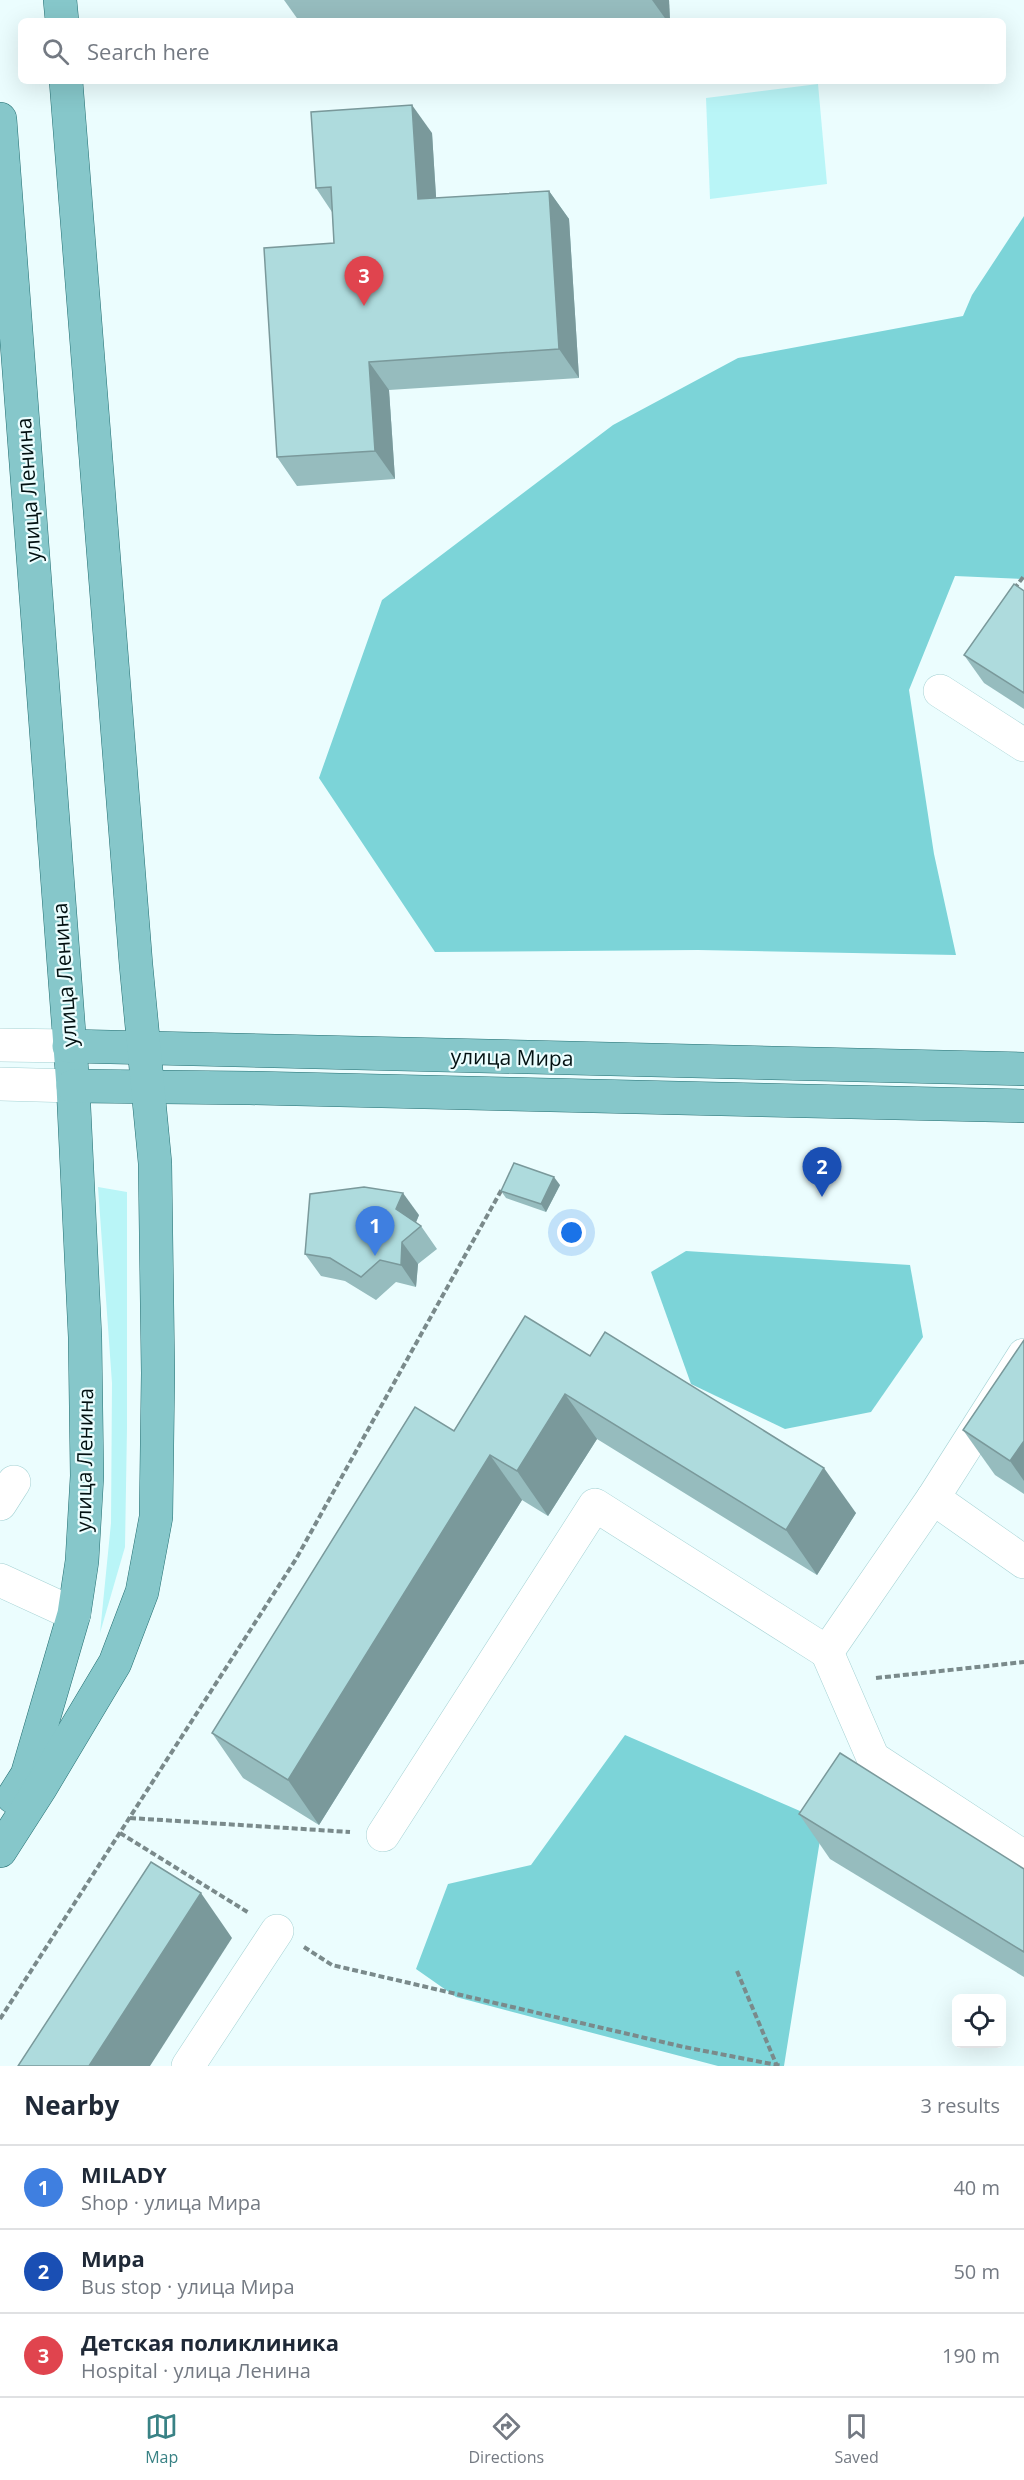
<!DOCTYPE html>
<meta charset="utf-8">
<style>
:root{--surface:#fff;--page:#f6f6f7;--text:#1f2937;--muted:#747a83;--line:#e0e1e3;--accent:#398285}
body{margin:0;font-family:"Open Sans",sans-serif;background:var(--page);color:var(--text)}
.controls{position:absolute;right:18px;bottom:18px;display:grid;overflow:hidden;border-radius:9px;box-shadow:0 6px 24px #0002}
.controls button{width:54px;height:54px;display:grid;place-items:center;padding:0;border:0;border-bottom:2px solid var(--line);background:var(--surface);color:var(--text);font:30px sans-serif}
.you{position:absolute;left:572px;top:1233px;width:21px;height:21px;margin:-15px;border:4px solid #fff;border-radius:50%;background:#1a73e8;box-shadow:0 0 0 9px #1a73e833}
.badge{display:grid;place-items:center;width:39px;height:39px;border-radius:50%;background:var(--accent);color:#fff;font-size:20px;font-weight:700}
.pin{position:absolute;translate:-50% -50px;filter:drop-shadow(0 2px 3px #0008)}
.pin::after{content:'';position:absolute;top:32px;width:21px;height:18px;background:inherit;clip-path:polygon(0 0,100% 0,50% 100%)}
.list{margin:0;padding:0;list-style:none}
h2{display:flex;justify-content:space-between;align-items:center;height:78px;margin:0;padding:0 24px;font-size:26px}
h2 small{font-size:20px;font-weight:400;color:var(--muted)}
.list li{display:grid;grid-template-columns:39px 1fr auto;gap:18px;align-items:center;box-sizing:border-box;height:84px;padding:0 24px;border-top:2px solid var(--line)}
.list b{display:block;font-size:22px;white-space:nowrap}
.list p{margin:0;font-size:20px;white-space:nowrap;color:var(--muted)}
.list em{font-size:20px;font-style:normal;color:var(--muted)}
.icon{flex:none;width:33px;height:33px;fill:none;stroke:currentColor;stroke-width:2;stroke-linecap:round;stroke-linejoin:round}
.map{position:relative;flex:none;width:1024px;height:2066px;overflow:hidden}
.search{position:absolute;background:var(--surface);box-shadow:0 6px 24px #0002;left:18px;right:18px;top:18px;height:66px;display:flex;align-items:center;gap:15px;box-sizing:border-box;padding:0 21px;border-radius:9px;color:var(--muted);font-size:22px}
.sheet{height:330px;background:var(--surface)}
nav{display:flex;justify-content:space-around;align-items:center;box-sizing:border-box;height:84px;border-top:2px solid var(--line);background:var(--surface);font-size:16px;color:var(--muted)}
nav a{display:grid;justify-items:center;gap:3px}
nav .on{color:var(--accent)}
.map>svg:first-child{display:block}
.green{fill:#b9f5f7}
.forest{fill:#7cd4d8}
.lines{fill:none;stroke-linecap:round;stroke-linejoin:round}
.minor-casing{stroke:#a5d2d4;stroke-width:34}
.major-casing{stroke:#246f72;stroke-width:34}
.path{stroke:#7a8a8b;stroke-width:4;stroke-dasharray:6 3;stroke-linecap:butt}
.minor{stroke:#fff;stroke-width:33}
.major{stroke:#86c7ca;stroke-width:33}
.wall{fill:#96bcbe}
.shaded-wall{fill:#7a999b}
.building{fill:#aedbdd;stroke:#7a999b;stroke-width:1.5}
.labels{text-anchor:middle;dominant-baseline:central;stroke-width:4.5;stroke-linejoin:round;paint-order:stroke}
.street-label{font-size:21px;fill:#021011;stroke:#ebfdfe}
</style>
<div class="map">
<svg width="1024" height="2066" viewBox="0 0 1024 2066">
<rect width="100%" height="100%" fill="#ebfdfe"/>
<g class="green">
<path d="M818,84L827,184L710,199L706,98Z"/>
<path d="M98,1187L127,1192V1428L125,1547L100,1633L111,1523L112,1383Z"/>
</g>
<g class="forest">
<path d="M1024,216V579L955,576L909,690L934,854L956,955L698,950L435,952L319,778L382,600L613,425L738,358L963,316L972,295Z"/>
<path d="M686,1251L910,1265L923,1337L871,1412L785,1429L691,1384L651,1272Z"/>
<path d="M625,1735L823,1821L784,2066H718L456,1997L416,1969L448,1884L531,1865Z"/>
</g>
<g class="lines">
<g class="minor-casing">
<g id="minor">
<path d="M940,691L1024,745"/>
<path d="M0,1045L69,1046"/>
<path d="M0,1084L73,1086"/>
<path d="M1024,1355L933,1498L1024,1562"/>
<path d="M0,1503L14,1482L0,1504"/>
<path d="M0,1580L74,1614"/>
<path d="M827,1652L873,1758L1024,1857"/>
<path d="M383,1835L595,1505L827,1652L933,1498"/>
<path d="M188,2066L277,1931"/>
</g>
</g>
<g class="major-casing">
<g id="major">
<path d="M60,0L62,21"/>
<path d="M0,119L73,1086L85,1337L87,1476L82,1561L74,1614L27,1775L13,1797"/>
<path d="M69,1046L1024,1069"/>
<path d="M73,1086L250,1088L1024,1106"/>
<path d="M0,1851L41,1787L115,1663L142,1592L156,1517L158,1373L155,1163L136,965L66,81"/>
</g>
</g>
<g class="path">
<path d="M1014,589L1024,576"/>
<path d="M876,1678L1024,1662"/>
<path d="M130,1818L350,1832"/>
<path d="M120,1833L249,1913"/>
<path d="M304,1947L332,1965L684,2047L782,2066"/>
<path d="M737,1971L777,2066"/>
<path d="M0,2019L296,1559L502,1189"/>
</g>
<use href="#minor" class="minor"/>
<use href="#major" class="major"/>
</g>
<g class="wall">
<path d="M284,0H669L670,21H299Z"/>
<path d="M432,133L436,198L549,191L569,219L579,378L389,390L395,479L297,486L277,457L334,243L332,212L316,188Z"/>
<path d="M1024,591V709L984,683L964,655Z"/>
<path d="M560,1185L546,1212L506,1198L501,1191Z"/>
<path d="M419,1215L416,1222L421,1226L437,1249L418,1264L416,1287L396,1282L376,1300L345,1281L321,1276L305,1254Z"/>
<path d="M1024,1340V1494L995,1475L963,1430Z"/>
<path d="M590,1356L856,1513L817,1575L597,1439L548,1516L522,1500L319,1825L243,1778L212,1733L454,1431Z"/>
<path d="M799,1814L1024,1869V1977L830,1859Z"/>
</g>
<g class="shaded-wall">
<path d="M652,0H669L670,21H667Z"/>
<path d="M412,105L432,133L438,228L418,199Z"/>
<path d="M549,191L569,219L579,378L559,349Z"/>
<path d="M369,362L389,390L395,479L375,451Z"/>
<path d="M554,1177L560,1185L546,1212L541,1204Z"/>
<path d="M403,1193L419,1215L412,1232L396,1209Z"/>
<path d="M402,1242L418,1264L416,1287L401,1265Z"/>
<path d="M565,1394L597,1439L548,1516L517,1471Z"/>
<path d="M1024,1441V1481L1010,1461Z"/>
<path d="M490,1455L522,1500L319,1825L288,1780Z"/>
<path d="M824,1468L856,1513L817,1575L786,1530Z"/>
<path d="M201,1893L232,1938L150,2066H89Z"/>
</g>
<g class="building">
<path d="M412,105L418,199L549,191L559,349L369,362L375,451L277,457L264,248L334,243L331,187L316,188L311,112Z"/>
<path d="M1014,584L1024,591V693L964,655Z"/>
<path d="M514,1163L554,1177L541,1204L501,1191Z"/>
<path d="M364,1187L403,1193L396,1209L421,1226L402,1242L401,1265L380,1260L361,1277L330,1258L305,1254L310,1194Z"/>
<path d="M525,1316L590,1356L605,1332L824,1468L786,1530L565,1394L517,1471L490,1455L288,1780L212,1733L415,1407L454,1431Z"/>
<path d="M1024,1340V1441L1010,1461L963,1430Z"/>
<path d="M840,1753L1024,1869V1952L799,1814Z"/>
<path d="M151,1862L201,1893L89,2066H18Z"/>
</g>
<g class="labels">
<g class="street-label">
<text transform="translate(28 490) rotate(-94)">улица Ленина</text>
<text transform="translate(64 975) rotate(-94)">улица Ленина</text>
<text transform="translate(512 1057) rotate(1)">улица Мира</text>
<text transform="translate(84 1460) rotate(-89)">улица Ленина</text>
</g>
</g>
</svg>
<div class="controls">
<button><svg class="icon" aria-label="locate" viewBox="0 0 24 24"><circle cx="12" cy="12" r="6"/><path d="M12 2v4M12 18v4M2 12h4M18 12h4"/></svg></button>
</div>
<div class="you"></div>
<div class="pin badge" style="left:375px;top:1256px;background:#3f7fe0">1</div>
<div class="pin badge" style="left:822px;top:1197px;background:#1a4fb4">2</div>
<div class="pin badge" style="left:364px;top:306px;background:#e0444e">3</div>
<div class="search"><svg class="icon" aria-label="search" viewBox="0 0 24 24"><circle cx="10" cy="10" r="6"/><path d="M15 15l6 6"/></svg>Search here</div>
</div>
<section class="sheet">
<h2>Nearby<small>3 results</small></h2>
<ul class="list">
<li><span class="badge" style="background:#3f7fe0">1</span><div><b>МILADY</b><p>Shop · улица Мира</p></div><em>40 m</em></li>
<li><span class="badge" style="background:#1a4fb4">2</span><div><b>Мира</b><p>Bus stop · улица Мира</p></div><em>50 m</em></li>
<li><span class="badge" style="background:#e0444e">3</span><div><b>Детская поликлиника</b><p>Hospital · улица Ленина</p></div><em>190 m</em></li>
</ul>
</section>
<nav>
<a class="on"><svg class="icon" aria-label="map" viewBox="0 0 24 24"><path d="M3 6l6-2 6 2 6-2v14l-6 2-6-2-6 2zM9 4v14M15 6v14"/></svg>Map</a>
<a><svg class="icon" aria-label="directions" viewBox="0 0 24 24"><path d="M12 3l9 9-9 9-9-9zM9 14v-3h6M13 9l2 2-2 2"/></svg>Directions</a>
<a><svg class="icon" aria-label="saved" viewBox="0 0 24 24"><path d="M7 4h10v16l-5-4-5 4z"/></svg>Saved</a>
</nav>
